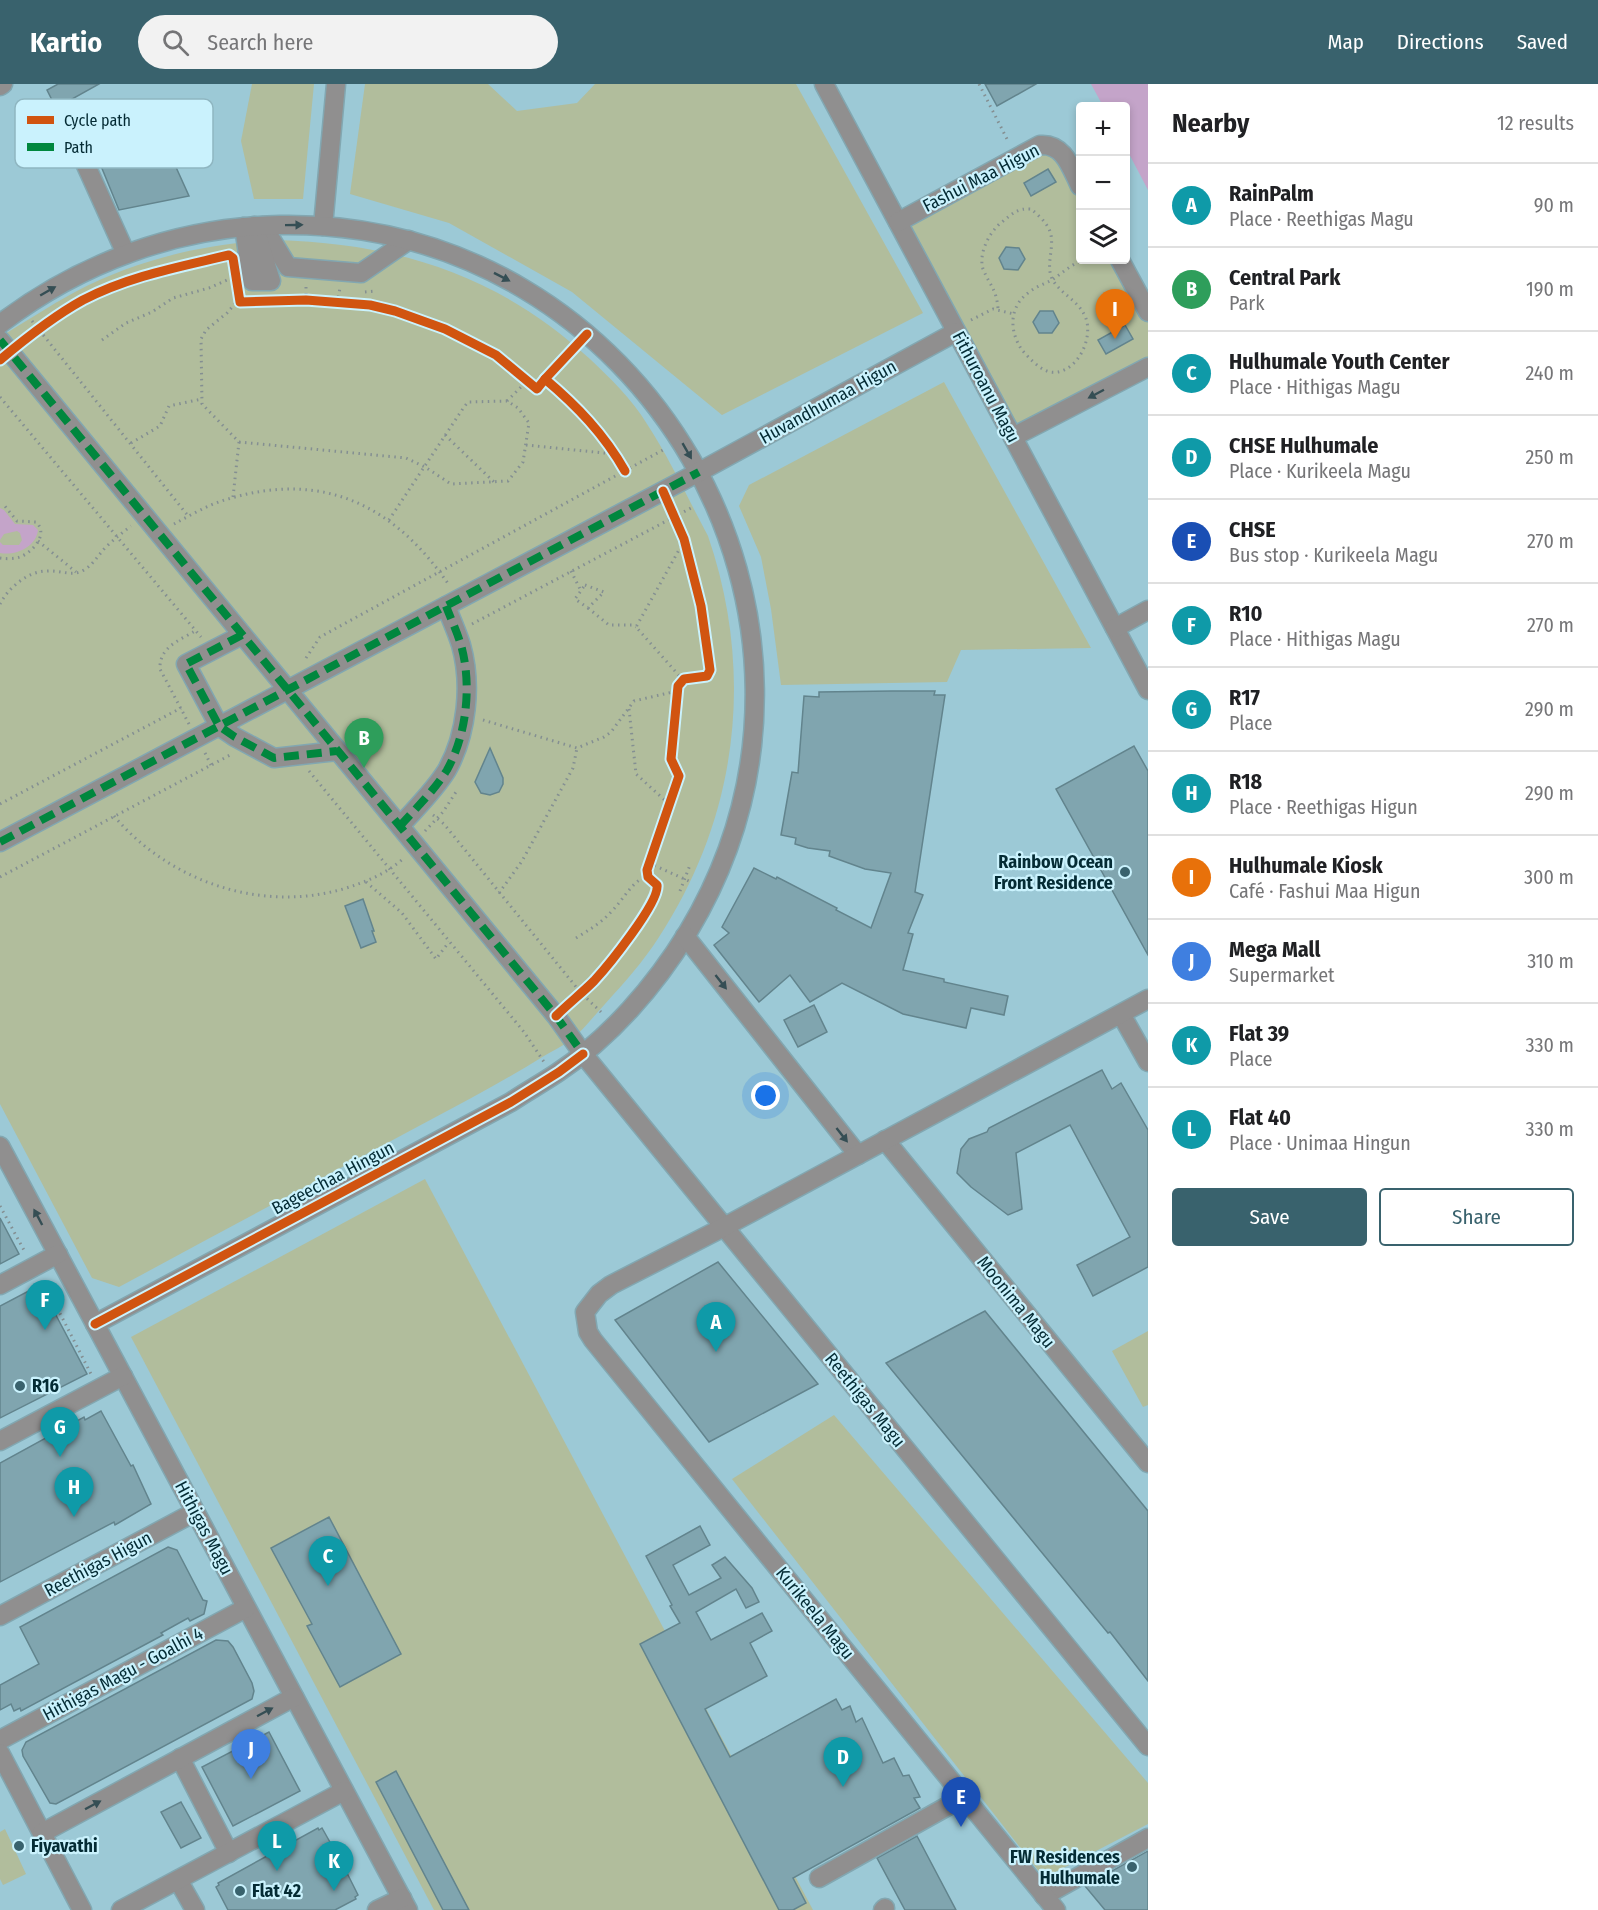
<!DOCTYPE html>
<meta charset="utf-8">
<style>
:root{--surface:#fff;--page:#f2f2f2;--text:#202124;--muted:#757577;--line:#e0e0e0;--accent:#39626d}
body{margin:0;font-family:"Fira Sans Condensed",sans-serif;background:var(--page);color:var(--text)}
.controls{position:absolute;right:18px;top:18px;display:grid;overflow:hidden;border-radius:6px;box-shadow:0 3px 9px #0003}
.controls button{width:54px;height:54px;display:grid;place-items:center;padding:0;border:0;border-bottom:2px solid var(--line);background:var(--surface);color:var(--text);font:30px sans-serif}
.you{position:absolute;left:766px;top:1012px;width:21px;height:21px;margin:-15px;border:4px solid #fff;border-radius:50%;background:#1a73e8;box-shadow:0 0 0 9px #1a73e833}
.badge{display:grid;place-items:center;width:39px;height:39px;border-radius:50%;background:var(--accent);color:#fff;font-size:20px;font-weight:700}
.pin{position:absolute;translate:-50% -50px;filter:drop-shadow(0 2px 3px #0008)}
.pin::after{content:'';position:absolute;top:32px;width:21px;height:18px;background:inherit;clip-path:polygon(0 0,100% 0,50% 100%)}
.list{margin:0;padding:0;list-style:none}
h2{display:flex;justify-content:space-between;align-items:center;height:78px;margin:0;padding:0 24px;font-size:26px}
h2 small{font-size:20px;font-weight:400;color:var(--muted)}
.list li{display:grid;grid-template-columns:39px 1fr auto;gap:18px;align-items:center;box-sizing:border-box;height:84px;padding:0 24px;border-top:2px solid var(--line)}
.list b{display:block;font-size:22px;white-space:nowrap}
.list p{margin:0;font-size:20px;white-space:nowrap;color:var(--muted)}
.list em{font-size:20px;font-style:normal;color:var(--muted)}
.actions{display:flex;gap:12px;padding:18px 24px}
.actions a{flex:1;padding:14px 0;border:2px solid var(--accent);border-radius:6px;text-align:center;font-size:21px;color:var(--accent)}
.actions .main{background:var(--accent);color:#fff}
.icon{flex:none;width:33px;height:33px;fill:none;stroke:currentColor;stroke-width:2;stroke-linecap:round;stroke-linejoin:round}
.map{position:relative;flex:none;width:1148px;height:1826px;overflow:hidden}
header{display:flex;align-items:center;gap:36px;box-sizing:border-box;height:84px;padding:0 30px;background:var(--accent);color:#fff}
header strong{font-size:28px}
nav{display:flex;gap:33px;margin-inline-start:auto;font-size:21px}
.search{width:420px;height:54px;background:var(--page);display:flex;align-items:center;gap:15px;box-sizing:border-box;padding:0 21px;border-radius:33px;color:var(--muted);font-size:22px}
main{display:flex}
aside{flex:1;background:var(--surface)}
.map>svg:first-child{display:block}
.green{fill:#b1bd9c}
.water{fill:#c4a4c9}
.building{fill:#80a5af;stroke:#62848d;stroke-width:1.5}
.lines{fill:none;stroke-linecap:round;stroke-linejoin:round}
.minor-casing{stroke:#82a7b1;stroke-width:21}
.path{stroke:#848f92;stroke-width:3;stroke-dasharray:1.5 4.5;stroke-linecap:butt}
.minor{stroke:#908f8f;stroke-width:18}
.quiet{stroke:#00873e;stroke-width:8;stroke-dasharray:15 8;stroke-linecap:butt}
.cycleway-casing{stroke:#caf2fd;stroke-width:13}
.cycleway{stroke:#d15410;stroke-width:9}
.oneway{fill:#354e54}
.poi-dot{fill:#39626d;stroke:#caf2fd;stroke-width:2}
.labels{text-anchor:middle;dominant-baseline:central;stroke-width:4.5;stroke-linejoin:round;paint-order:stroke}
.street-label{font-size:18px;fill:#042b34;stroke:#caf2fd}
.poi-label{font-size:18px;font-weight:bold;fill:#042b34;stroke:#caf2fd;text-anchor:start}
.key{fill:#caf2fd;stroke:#8fb6c1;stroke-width:1.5}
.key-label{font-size:16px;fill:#042b34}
</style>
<header>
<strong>Kartio</strong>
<div class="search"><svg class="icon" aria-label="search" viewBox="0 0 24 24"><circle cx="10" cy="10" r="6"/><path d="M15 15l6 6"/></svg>Search here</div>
<nav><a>Map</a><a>Directions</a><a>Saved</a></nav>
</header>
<main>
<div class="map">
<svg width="1148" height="1826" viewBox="0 0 1148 1826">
<rect width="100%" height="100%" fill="#9cc9d6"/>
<g class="green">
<path d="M252,0H314L303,115H254L241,57Z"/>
<path d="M365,0H488L517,27L577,19L595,0H796L923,229L722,331L572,208L449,139L350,110Z"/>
<path d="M1047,61L1080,102V176H1120L1148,228V283L1013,353L898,138Z"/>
<path d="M277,156C400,160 498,191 590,275C610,294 632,315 647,340C670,375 688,415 708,452C755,589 738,732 659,853C643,878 624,899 605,920C595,931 586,942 576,952C567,960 554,966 544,972C507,995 470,1015 432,1035C327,1091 223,1147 119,1203L92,1194L0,1020V253C25,238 49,222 75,208C138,175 206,159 277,156Z"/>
<path d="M944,298L1091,564L961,566L947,598L781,601L771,525L761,473L739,422L749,401Z"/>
<path d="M425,1095L813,1826H434L131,1253Z"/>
<path d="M1148,1247V1321L1143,1323L1112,1267Z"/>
<path d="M834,1331L1148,1699V1740L1044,1794L732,1395Z"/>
<path d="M5,1745L26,1790L3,1801L0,1795V1748Z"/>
</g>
<g class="water">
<path d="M1091,0H1148V106L1126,64V22H1103Z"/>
<path d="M0,424L4,426L15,440L33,441L38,446C36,463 16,472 0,469V458L3,461H19L22,456L20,449L17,447L4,450L0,456Z"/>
</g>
<g class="building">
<path d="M58,0H99L56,24L47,6Z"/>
<path d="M985,0H1036L997,22Z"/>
<path d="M151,28L189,112L119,126L92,60Z"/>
<path d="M1048,85L1056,98L1031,112L1024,99Z"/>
<path d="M1006,163L1019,164L1025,175L1018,186L1004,185L999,174Z"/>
<path d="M1040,227H1053L1059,239L1052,249H1039L1033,238Z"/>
<path d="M1125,241L1133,255L1106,270L1098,256Z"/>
<path d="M892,607H935L934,611H945L915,808L923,811L908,849L913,850L903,886L944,895V898L1008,912L1004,931L971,924L966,944L903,930L842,899L810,918L790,891L759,918L714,861L729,849L722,843L754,784L776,795L777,793L837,824L836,826L871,844L891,789L865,785L829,772L830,767L808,764L795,760L796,754L781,751L792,688L798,689L804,612L819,613V608Z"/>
<path d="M1134,662L1148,687V871L1056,705Z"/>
<path d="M490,664L503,694V700L499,708L490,711L481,709L475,698Z"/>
<path d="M363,815L374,847H372L376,858L361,864L345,822Z"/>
<path d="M814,921L827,948L798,963L784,936Z"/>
<path d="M1102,986L1112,1005L1121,999L1148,1046V1183L1093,1212L1077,1181L1130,1153L1070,1041L1016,1069L1022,1125L1008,1131L971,1103L957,1089L961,1065L969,1055L987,1048L989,1044Z"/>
<path d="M0,1134L19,1170L0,1180Z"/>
<path d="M718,1178L818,1300L709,1358L615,1236Z"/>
<path d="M40,1201L87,1290L0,1334V1222Z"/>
<path d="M985,1227L1148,1427V1597L1110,1548L1108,1549L886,1279Z"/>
<path d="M101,1327L131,1382L133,1381L151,1420L115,1441L114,1438L0,1498V1379L84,1333L85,1336Z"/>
<path d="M329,1433L401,1570L340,1603L307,1542L312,1540L271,1464Z"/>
<path d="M700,1442L710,1461L673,1481L689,1511L721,1494L712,1481L725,1473L752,1504L759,1518L746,1524L736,1505L696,1528L711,1556L762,1529L772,1547L750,1559L767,1592L705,1625L730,1673L836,1615L842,1626L850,1622L856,1638L862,1634L883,1679L894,1674L903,1692L909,1691L920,1713L914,1714L920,1724L793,1794L806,1819L793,1826H779L640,1560L680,1539L670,1522L672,1521L646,1472Z"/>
<path d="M168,1463L177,1466L203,1516L207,1517L204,1530L190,1537L188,1534L161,1549L163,1551L21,1627L20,1624L14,1627L11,1620L0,1626V1601L39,1580L20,1543Z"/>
<path d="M216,1556L228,1557L233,1563L252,1599L254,1607L252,1615L56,1720L50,1719L23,1672L22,1666L26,1658Z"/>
<path d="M269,1648L300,1707L233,1742L202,1683Z"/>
<path d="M396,1687L469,1826H443L376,1698Z"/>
<path d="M181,1718L201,1754L181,1764L161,1728Z"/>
<path d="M318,1744L319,1746L322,1744L344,1783L358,1811L355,1813L356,1815L335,1826H228L216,1803L219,1801L218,1799Z"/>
<path d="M917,1752L956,1826H905L877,1774Z"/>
<path d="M1148,1767V1826H1105L1085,1802Z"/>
</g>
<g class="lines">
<g class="minor-casing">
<g id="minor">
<path d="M824,0L1148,606"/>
<path d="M0,2L3,0"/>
<path d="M79,66L126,170"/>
<path d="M898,138L1040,61C1064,59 1071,84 1080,102"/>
<path d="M263,142L288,183L361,189L409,156"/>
<path d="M323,142L336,0"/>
<path d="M244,143L252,197H271L254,142"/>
<path d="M1120,176L1148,228"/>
<path d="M0,240C81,178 178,143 280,141C644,135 876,535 688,848C655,902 610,954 557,989C542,999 526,1008 511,1018L95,1240"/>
<path d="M0,256L556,932L583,970L1148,1662"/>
<path d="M1013,353L1148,283"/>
<path d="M1115,544L1148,526"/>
<path d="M242,551L186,580L219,642L235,653L274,674L337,667"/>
<path d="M400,742C416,724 434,707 447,686C467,650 472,600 461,561C457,548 451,535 446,522"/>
<path d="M0,758L699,388L956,248"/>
<path d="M685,852L858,1071"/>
<path d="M1121,930L1148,978"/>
<path d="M885,1056L1148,1379"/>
<path d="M0,1062L408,1826"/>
<path d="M0,1201L58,1170"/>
<path d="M0,1357L123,1292"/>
<path d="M0,1532L195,1428"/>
<path d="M0,1656L246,1524"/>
<path d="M0,1669L82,1826"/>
<path d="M180,1674L229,1769"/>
<path d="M42,1749L294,1613"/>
<path d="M819,1794L964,1713"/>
<path d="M178,1796L195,1826"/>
<path d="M1044,1812L1148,1754"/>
<path d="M121,1826L344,1707"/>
<path d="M377,1826L402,1814"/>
<path d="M883,1826L885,1824"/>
<path d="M1056,1826L593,1256L588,1248L585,1228L599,1210L611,1201L724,1143L1148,915"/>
</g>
</g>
<g class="path">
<path d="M979,0L1008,57"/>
<path d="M306,203V216"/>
<path d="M365,208L375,207"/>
<path d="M337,219L340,204"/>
<path d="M998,224C996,204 990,202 983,185C978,169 990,147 1002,138C1012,130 1017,124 1031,125C1037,130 1045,137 1049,145C1057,162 1043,182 1054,198C1063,211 1078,217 1085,232C1095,254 1076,292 1050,288C1040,286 1029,274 1022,266C1009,247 1009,223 1028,209C1035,203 1044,200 1052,196C1062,189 1071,181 1082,176"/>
<path d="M971,236L993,225L1014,230"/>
<path d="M32,237L189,433"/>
<path d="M102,256L126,239L152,228L173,214L209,204L234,193"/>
<path d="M0,313L201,553"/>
<path d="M507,317L527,297"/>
<path d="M445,351L494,398"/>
<path d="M239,358L406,374L425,383L451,400L508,397L523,378L529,339L518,324L507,317L468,318L464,323L389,436"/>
<path d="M131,359L160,342L169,322L202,315"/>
<path d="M526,361L614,370"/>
<path d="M233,413L239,358L202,320L201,255L206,246L227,229L239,215"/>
<path d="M174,440C191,431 209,420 228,415C324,386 395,422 449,501"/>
<path d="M38,457L76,488"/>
<path d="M0,474C6,475 14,475 20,473C33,468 49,450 36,438L17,437L4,421"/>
<path d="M571,487L581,507"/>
<path d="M585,501L604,508L588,524L575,515Z"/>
<path d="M0,520C8,504 28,487 47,487C60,486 72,493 84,486C94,480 98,471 106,463C114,455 122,449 131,442"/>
<path d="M588,524L609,541H632L636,543"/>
<path d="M472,540L691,424"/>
<path d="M306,574L320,553L663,366"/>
<path d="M683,596L636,543L684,457"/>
<path d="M629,625L636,690L670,721"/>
<path d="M483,636L577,664L604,653L611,648L634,617L677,607"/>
<path d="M189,640L160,585C159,563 180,556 195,547"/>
<path d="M205,669L211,681"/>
<path d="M309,687L524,948L544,978"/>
<path d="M0,720L181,624"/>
<path d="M433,731L444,740L581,909L601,928"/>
<path d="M114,732C169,797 260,829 343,805C366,798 386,790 404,774"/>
<path d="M425,747L443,728L456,708"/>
<path d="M649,779L691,798"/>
<path d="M0,793L232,670"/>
<path d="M366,798L402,829L436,875L449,858"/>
<path d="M680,807L690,781"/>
<path d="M499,809L522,777L573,684L577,664"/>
<path d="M576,854C589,846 601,839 611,828C624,815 630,800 647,791"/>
<path d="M0,1122L25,1168"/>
<path d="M42,1200H45L91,1290"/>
</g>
<use href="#minor" class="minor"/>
<g class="quiet">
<path d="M0,256L556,932L583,970"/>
<path d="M242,551L186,580L219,642L235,653L274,674L337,667"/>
<path d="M400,742C416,724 434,707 447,686C467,650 472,600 461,561C457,548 451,535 446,522"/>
<path d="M0,758L699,388"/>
</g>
<g class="cycleway-casing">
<g id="cycleway">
<path d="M587,250L545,295C577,322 604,350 625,387"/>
<path d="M0,276C26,254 54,232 83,216C129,192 179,183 229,171L233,174L240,218L306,216L370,221L395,227L445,245L496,271L537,305L545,295"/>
<path d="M556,932C568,920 582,909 594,897C607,883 660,818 657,801L648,793L647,786L679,692L671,675L678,602L684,595L707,592L710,586L701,522L684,455L663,407"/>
<path d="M95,1240L511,1018L559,988L583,970"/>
</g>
</g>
<use href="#cycleway" class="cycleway"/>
</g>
<defs><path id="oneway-solid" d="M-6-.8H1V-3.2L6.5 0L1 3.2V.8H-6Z" transform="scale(1.5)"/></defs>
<g class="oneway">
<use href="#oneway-solid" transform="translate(294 141) rotate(-1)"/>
<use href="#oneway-solid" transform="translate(502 193) rotate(27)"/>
<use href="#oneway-solid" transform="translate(48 207) rotate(-30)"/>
<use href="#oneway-solid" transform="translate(1096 310) rotate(152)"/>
<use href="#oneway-solid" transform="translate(687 367) rotate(60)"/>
<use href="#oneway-solid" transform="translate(721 898) rotate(52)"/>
<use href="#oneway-solid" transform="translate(842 1051) rotate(52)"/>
<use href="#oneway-solid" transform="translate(38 1133) rotate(-118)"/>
<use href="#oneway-solid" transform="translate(265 1628) rotate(-28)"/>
<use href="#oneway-solid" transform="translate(93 1721) rotate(-28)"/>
</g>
<g class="poi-dot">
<circle cx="1125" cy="788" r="6"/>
<circle cx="20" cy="1302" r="6"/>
<circle cx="19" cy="1762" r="6"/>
<circle cx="1132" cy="1783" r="6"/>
<circle cx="240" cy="1807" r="6"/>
</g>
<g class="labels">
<g class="street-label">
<text transform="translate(981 94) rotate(-27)">Fashui Maa Higun</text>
<text transform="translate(986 303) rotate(62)">Fithuroanu Magu</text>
<text transform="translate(828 318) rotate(-29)">Huvandhumaa Higun</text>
<text transform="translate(333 1094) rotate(-28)">Bageechaa Hingun</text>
<text transform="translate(1016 1218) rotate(51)">Moonima Magu</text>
<text transform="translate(865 1316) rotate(51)">Reethigas Magu</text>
<text transform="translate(204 1444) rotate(62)">Hithigas Magu</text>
<text transform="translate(98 1480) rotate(-28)">Reethigas Higun</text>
<text transform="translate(815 1529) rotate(51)">Kurikeela Magu</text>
<text transform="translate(123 1590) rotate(-28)">Hithigas Magu - Goalhi 4</text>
</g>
<g class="poi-label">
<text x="1113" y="778" text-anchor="end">Rainbow Ocean<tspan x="1113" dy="21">Front Residence</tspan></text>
<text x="32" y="1302">R16</text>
<text x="31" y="1762">Fiyavathi</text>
<text x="1120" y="1773" text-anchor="end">FW Residences<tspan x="1120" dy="21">Hulhumale</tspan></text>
<text x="252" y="1807">Flat 42</text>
</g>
</g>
<rect x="15" y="15" width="198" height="69" rx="9" class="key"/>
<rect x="27" y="32" width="27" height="8" fill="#d15410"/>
<rect x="27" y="59" width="27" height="8" fill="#00873e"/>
<g class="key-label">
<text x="64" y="42">Cycle path</text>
<text x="64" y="69">Path</text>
</g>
</svg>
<div class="controls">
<button>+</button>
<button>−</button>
<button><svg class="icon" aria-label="layers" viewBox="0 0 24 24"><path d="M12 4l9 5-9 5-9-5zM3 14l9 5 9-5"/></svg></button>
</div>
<div class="you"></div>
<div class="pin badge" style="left:716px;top:1268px;background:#0f9aa8">A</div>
<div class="pin badge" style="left:364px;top:684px;background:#2e9e5b">B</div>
<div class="pin badge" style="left:328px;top:1502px;background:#0f9aa8">C</div>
<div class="pin badge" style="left:843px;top:1703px;background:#0f9aa8">D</div>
<div class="pin badge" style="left:961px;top:1743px;background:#1a4fb4">E</div>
<div class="pin badge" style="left:45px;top:1246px;background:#0f9aa8">F</div>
<div class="pin badge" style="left:60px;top:1373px;background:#0f9aa8">G</div>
<div class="pin badge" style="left:74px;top:1433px;background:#0f9aa8">H</div>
<div class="pin badge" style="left:1115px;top:255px;background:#e8710a">I</div>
<div class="pin badge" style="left:251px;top:1695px;background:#3f7fe0">J</div>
<div class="pin badge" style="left:334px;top:1807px;background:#0f9aa8">K</div>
<div class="pin badge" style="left:277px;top:1787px;background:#0f9aa8">L</div>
</div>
<aside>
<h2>Nearby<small>12 results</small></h2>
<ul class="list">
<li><span class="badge" style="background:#0f9aa8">A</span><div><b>RainPalm</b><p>Place · Reethigas Magu</p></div><em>90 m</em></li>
<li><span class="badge" style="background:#2e9e5b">B</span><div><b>Central Park</b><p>Park</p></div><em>190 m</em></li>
<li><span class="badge" style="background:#0f9aa8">C</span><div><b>Hulhumale Youth Center</b><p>Place · Hithigas Magu</p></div><em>240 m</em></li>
<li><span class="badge" style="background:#0f9aa8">D</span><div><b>CHSE Hulhumale</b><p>Place · Kurikeela Magu</p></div><em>250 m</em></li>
<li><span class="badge" style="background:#1a4fb4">E</span><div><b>CHSE</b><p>Bus stop · Kurikeela Magu</p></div><em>270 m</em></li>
<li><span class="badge" style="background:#0f9aa8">F</span><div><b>R10</b><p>Place · Hithigas Magu</p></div><em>270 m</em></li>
<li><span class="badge" style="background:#0f9aa8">G</span><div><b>R17</b><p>Place</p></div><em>290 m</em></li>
<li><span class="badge" style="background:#0f9aa8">H</span><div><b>R18</b><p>Place · Reethigas Higun</p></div><em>290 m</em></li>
<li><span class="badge" style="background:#e8710a">I</span><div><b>Hulhumale Kiosk</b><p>Café · Fashui Maa Higun</p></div><em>300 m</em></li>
<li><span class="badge" style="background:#3f7fe0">J</span><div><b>Mega Mall</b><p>Supermarket</p></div><em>310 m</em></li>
<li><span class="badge" style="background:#0f9aa8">K</span><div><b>Flat 39</b><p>Place</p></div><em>330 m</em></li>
<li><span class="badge" style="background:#0f9aa8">L</span><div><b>Flat 40</b><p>Place · Unimaa Hingun</p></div><em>330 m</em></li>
</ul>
<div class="actions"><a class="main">Save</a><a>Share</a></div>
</aside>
</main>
